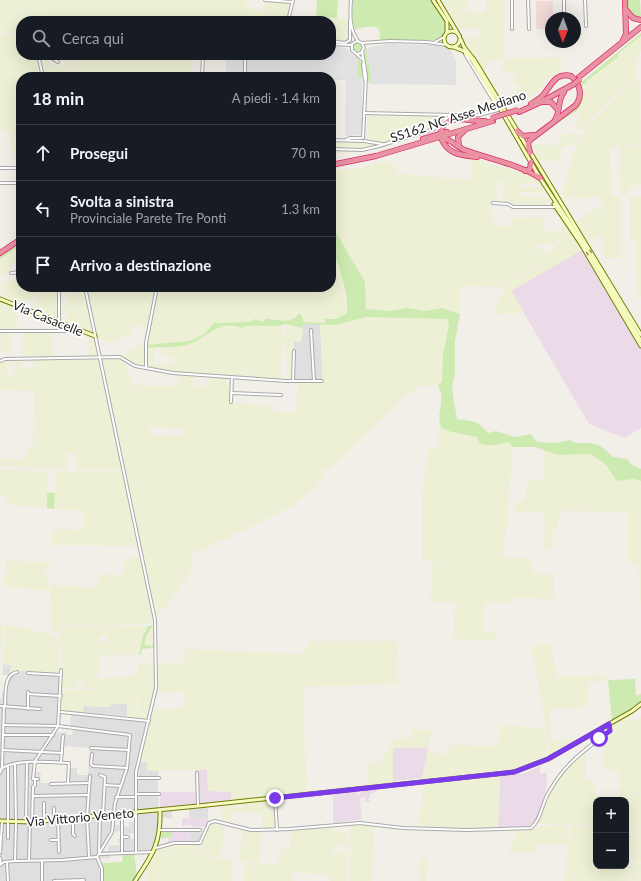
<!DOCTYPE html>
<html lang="it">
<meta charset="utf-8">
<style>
:root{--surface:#171b24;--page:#20242c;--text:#f1f3f6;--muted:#9ea1a6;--line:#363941}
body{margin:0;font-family:Lato,sans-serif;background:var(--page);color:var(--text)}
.controls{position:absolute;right:12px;bottom:12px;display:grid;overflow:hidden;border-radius:8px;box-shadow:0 4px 16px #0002}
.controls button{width:36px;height:36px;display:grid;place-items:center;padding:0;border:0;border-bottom:1px solid var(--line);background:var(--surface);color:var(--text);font:20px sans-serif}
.compass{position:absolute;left:545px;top:12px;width:36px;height:36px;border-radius:50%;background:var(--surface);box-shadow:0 4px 16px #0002;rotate:181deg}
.stop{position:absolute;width:12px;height:12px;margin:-9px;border:3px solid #7c3aed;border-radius:50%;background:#fff}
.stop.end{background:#7c3aed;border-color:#fff;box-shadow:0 1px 4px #0008}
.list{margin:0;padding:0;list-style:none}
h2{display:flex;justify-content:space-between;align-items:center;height:52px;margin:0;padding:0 16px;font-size:17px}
h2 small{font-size:13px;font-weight:400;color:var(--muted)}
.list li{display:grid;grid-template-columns:26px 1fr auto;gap:12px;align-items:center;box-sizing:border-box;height:56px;padding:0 16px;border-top:1px solid var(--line)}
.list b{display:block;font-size:15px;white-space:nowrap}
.list p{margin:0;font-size:13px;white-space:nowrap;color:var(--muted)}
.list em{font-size:13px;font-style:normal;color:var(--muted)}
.icon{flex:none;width:22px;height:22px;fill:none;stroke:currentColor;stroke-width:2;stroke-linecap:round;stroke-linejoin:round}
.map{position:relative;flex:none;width:641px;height:881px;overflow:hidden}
.search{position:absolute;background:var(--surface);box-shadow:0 4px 16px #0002;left:16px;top:16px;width:320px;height:44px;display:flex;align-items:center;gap:10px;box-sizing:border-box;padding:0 14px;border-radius:16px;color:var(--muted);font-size:15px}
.panel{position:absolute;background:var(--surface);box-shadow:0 4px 16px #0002;left:16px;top:72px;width:320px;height:220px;border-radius:16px}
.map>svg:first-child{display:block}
.residential{fill:#e0dfdf;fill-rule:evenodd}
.commercial{fill:#f2dad9}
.industrial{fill:#ebdbe8}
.farmland{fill:#eef0d5;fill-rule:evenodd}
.grass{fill:#cdebb0}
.parking{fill:#e2e2e2}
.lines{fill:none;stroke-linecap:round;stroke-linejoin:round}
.street-casing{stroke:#a9a9a9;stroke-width:4}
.secondary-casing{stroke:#707d05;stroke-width:5}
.highway-casing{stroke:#dc2a67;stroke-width:6}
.street{stroke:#fff;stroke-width:2}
.secondary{stroke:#f7fabf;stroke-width:3}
.highway{stroke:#e892a2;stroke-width:4.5}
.secondary-bridge-casing{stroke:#707d05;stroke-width:5;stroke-linecap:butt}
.highway-bridge-casing{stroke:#dc2a67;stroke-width:6;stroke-linecap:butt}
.secondary-bridge{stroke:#f7fabf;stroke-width:3}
.highway-bridge{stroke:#e892a2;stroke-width:4.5}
.route{stroke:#7c3aed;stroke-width:5}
.labels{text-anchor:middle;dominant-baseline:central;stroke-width:3.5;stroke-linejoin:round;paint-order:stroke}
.street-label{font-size:13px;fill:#222;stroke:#fff}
</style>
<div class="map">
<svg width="641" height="881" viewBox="0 0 641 881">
<rect width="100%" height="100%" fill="#f2efe9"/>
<g class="residential">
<path d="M302,324H320L323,382H292L294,342L301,339Z"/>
<path d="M3,664L11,665V672L23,671L62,676L61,718L56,733L67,732V735H72L73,729L129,736V741H131V734L70,726L71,714L146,721L135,771L134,811L116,812L115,825H121V831L113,832L102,851H108V846L120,845L118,839H135V853L110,854V858L97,859L102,881H0V698H2V692H5L8,675H3ZM63,746L90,748L88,775H77V768H67V783H40L41,772H35V762L62,764Z"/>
<path d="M111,704H128L127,716L83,712V706L111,707Z"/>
<path d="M140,762H147V770L158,771V777H138Z"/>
<path d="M137,779L158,780V793H137Z"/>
<path d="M159,795L158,808L137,810V796Z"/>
<path d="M208,806V818H189V808Z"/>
<path d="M172,810V818H162L164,811Z"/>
<path d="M156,811L159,816V829L153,851H137V814Z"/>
<path d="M129,822H134L135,833L123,835V827H129Z"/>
<path d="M189,831H197L204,834L201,841H190Z"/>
</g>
<path class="commercial" d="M536,1H553V18H551V29H536Z"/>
<g class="industrial">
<path d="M583,249L641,349V428L624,438L589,424L511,291Z"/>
<path d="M393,748H428L422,778L393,781Z"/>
<path d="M540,766V773H547L546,795L535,823L533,826L525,827L498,828L500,776L525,773Z"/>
<path d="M195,770H207L208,791L231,792V800L160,808V792H196Z"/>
<path d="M375,789L376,792L370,794V798L368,799L371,802H366L364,796L360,799L362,820L333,823V793L357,791V796L364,790Z"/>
<path d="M182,818H208L209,822L207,826L193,828L192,825L182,826Z"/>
<path d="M189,831L190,841L168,843L169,837L172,836V832Z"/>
</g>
<g class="farmland">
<path d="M0,0H26L30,21H21V38L0,31Z"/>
<path d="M27,0H247L246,8L263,11L264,1L290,3L285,21H31Z"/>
<path d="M443,0H467L466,13H485L486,0H503L504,52L502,60L487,61L485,70H483L466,42V37L481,36V29L459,28Z"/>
<path d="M291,17L348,18L349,39L345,41L331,39V21H290Z"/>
<path d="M0,33L21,39V55H37L41,77H21V164L17,161L10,142L9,130H0Z"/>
<path d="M641,36V50L637,61L635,78L594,116L584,129H574L580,114V110H578L583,90L582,85Z"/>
<path d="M39,55L46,56L51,64L59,65L84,77H43Z"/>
<path d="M67,55H179L194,59L189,77H87L64,66Z"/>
<path d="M561,57V70L557,71V73L553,75L534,94L524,99H516V88H519V85L514,84L513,72H501L505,58Z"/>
<path d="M640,79L641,143L610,148L611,197H621V258H603L602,234L588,243L575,222L602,205V197L561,199L574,152L587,127L630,85Z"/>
<path d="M367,115L445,116H446L435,128L386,143L367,141Z"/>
<path d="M564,134H581L575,146H563L559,161H538L532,145H558Z"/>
<path d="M331,142L366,143L379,145L363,149L331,148Z"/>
<path d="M641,145V185L629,186L628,195H620L619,147Z"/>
<path d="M331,150H359L331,155Z"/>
<path d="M471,159L490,163L534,177L540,183H522L521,187H542L544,193L521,192V197H548L551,203L541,202V207L517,206V204H511V201H509V204L505,203L503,202L504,182H497V203H490V212H493V226H511V218L544,217L543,230L560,232L558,239L555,245L538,243V249L551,252L535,267L511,280L504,287L460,286V314L444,308L426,311L407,308L389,311L366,309L365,282L331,224V171L360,168L385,161L395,165V173L471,180Z"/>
<path d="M630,196H641V297H637L636,240H630Z"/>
<path d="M562,220L582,250L511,291L524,313L491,314L507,286L514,279L535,269L552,252L560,239Z"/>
<path d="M331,241L336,251L341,276L347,312L335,319H326L325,323L304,322L301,315L280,321L266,318L262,322L256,319L249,322H220L214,323L203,335L189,341L146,345L157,287H331Z"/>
<path d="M21,245V264H11L10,272L0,275V259Z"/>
<path d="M2,281H21V287H54V289H58V306H50L49,317L36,311L35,299H26V308L1,298Z"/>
<path d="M60,287H84L94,334L67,325V314H60V307H67L66,289H60Z"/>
<path d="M86,287H157L149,328L133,324L130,336H124L121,340L107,343L97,338Z"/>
<path d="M0,300L16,306L17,330L0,331Z"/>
<path d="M50,308H58V320L50,318Z"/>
<path d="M367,317L448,319L449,325L444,346L441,384L418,387L409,393L329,470L324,467L321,470L325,475L313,489L291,507L203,550L195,552L192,550V552L190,553L193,564L188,577L174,596L155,617L101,359L121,358L124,360L151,434L183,436V429L149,427L134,385L177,387L178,374L193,375V386L207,387L208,376L227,377V385H231L230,403L270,405V411L296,413L298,382H323L320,324H341Z"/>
<path d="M287,324L302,328L303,331L301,342H294L292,381L288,380L286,344L283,343L281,380L247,378V373L244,374V377L166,371L165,364L174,365V357L165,356L158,352L163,350V347L187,344L204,338L209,332L222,326L235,325L241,328L244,326L282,325V334H287Z"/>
<path d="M21,331L52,332L53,358H22Z"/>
<path d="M3,332H10L11,352H1L0,335Z"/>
<path d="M88,335L95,340L98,357H89Z"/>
<path d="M145,337H146L145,367L135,365L128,361L123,355L141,344Z"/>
<path d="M155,347L153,364H163V370L147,367L146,348Z"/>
<path d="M99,359L123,470L77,469L76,453H67V469L1,467V458L26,459L27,448L33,447L34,391L0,390V361L7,360V375H14V360H22V368H33V360Z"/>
<path d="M440,418L441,426L448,431L477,437L479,443L481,444L491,445L508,442L513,447L504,558L530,557L532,573L554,574V599L512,598V603H484V632H495V641L453,639L455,602H430L433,561L422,559V497L428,449H437Z"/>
<path d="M544,450L558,455L591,454L606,465L617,481L633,479L641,481V612L638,564L628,563V512L561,511L559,514L558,529H553L551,550H544L545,521L543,520V512L514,513L515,502L525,501L527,480H543Z"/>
<path d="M0,470L48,471L47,508L10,505L0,493Z"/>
<path d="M55,471L123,472L138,546L52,545L53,529L84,530V511L54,509Z"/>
<path d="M124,557H141L154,620L151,623L100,626L70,625L64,626L57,632L51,631L50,585L98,588L99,574L124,575Z"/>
<path d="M6,560L51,563L48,570L44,571V575L48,576V590L4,587Z"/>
<path d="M0,625L3,626L2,648H0Z"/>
<path d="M5,625L22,627L57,636L60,674L23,671L10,672L11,665L3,664Z"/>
<path d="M154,625L155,646L145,645L148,633Z"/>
<path d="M148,626L143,636L139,655H99L98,679L138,675V663H155L156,684L149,719L135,717L138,705L139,686L134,717L127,716V704H111V707L84,706L83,712L61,710L62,690L98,689L97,687L82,688L81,680L77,681V688H62V668L59,636L62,629L69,627ZM99,635H108V642H99Z"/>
<path d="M309,641H398L397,684L303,687L307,793L231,800V792L208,791L207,770L147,771V762H140L152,710L185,707V692L156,693L157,663H184L185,649L301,654L305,651Z"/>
<path d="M531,644L552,645L556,677L605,675L606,679L608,680L587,683L588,708L550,709L552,740L578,739L549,756L542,705Z"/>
<path d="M628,715L632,721L638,720L641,715V862L632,859V829L631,826L626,824V800H596V824H536L549,793L568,764L586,748V779L594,780L595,796L619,797L620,771L603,769V737L611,731V725Z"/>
<path d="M501,725L544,728L547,758L508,771L423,781L422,778L428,748H393V784L367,786V763L378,764L391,745L393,738L411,739L412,729L431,731L429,752L449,754L450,745L499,746Z"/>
<path d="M500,776L498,828L419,827L423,784Z"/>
<path d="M274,799L276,829H261L262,814L232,812L231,824L221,821V804L232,803V806L243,807L246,802Z"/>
<path d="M215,821L225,823L221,857L205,855L201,842L210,823Z"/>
<path d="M360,823L375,825L372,881H349L350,824Z"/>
<path d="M334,825V831L348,832V846L333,845L332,852L348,853L347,881H330V875L294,872L293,881H244L245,862L275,865L278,862L280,849L289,850L291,830Z"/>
<path d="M567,825L568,835L567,845H538L537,853H508L520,829L538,826Z"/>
<path d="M571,825H596V866H626V826L629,827L631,839L629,881H564Z"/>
<path d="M242,829L261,831L260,862L240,860Z"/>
<path d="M178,845H200L203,855L205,856L233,860L232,881H147V866L156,851Z"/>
<path d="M420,858H427L426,881H419Z"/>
<path d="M631,862L641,864V881H631Z"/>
</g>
<g class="grass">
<path d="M317,0H338L337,18L316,17Z"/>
<path d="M353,0H431L447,25C447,31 443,37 438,40H380C380,37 380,32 379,30C376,24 361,27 355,30L352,18Z"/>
<path d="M627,0H640L641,19C631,16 627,10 627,0Z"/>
<path d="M641,33V36L618,54V57L588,80L584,85H582L583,100L578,110L532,139L578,104L579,84Z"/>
<circle cx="357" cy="47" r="4.5"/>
<path d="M367,48V64H370L371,77L370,83L367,82V67L364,55Z"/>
<path d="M358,56L362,65V79L357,78Z"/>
<path d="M331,224L365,282L366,309L389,311L407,308L426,311L442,308L460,314L455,341V372L452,389L457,419L476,422L489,433L496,431L514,437L531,434L537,442L556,443L570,440L576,443H590L601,446L613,457L627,459L631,464L641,469V481L633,479L617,481L606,465L591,454L558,455L535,447H513L508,442C499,445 489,447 479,443L477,437L448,431L442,428C434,416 447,398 438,386L442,381L443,354L449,325L447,319L367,317L335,325L303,324L302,328L287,324L278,326H245L241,328C220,319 208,337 190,344C178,348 160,347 146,348V345L189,341L203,335L214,323L249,322L255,319L262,322L267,318C276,321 294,323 298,314H301L304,322L325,323V319H335L347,313C349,293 337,261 331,242C330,237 331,230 331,224Z"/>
<path d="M21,241V245L0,259V254Z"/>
<path d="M47,493H55L54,509L47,508Z"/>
<path d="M154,625C149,630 144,638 145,645L155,646V649L151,648L142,649L141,655H139L143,636L148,626Z"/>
<path d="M635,679L636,696L641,694V702L612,721L608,680Z"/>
<path d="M162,832H172V837L161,839Z"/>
<path d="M123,853H134L137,875L133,881H103L101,863L122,862Z"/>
</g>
<g class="parking">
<path d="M387,44L444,45L452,52L456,60V85L370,84L371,72L370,65L367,64V48Z"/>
<path d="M331,46L348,49L352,54L358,56L357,78L362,79V135L345,136L346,80H331V77L309,76L247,77V55H331Z"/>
<rect x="226" y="55" width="17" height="22"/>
</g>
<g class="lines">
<g class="street-casing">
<g id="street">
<path d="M265,0L292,2"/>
<path d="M351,0C350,13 349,29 358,41"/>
<path d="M528,0L529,29"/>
<path d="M564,0V18"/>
<path d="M585,0L586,26"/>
<path d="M288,21L293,0"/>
<path d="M512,29V0"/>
<path d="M331,41L345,43L350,40V20"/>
<path d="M435,42L444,37"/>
<path d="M362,43L390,41L427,42L447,45"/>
<path d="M331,44L351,45"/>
<path d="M362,51L366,76L363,138"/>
<path d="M357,54L361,53L364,48L362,43L357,41L352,44V50L362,59"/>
<path d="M465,54L493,100V107L489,111"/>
<path d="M38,55L43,77"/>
<path d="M47,55L58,62"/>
<path d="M363,64L365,80"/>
<path d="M202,77L203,55"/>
<path d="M245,77V55"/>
<path d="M364,113L451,115H479L498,110"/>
<path d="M331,140L362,141"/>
<path d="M346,140L350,138H361"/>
<path d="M364,141L382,144"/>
<path d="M331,149L362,150L379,146L434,129L450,116"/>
<path d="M0,168H20"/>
<path d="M0,183H21"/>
<path d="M493,203L508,204L513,207H555"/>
<path d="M11,273L21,272"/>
<path d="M85,287L155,620L156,688L136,772V851"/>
<path d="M59,290V321"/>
<path d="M311,330L314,381"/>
<path d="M0,331H72L76,329"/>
<path d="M0,361L5,359L120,357L135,366L173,373L286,381H322"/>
<path d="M146,368V343L157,287"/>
<path d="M293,381L294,351"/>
<path d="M231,393L281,395"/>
<path d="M231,402L232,377"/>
<path d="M28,673L61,675"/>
<path d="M28,694L61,696"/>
<path d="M0,706L40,709"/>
<path d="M5,706C6,695 3,675 17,672"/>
<path d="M28,709V692"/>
<path d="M61,712L149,721"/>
<path d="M3,725L58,726L130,735L127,768L115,803L112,832L97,857"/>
<path d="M3,735H53"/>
<path d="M91,748L129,750"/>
<path d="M3,750L62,753"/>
<path d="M92,754L91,764L93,766L127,768"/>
<path d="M61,761L63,736"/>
<path d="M8,766V838"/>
<path d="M2,768C19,759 50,762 69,763L68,783"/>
<path d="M0,773L2,767L4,706"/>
<path d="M197,773L198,805"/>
<path d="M100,775L105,777L103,815"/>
<path d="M136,778H159"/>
<path d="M38,779H33L35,761L58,726L61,670"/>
<path d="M51,784L88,783"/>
<path d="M105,785L121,786"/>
<path d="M136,794H159"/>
<path d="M33,796L88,795"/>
<path d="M116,797H135"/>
<path d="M275,798L277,830"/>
<path d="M54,808V820"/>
<path d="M73,818V834L75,836"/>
<path d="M58,819L59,852"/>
<path d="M44,821V803"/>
<path d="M26,822L27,764"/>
<path d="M32,822L33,787L35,785V780"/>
<path d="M161,830H200"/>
<path d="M122,837H128"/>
<path d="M51,840H59"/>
<path d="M156,848L174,843H200L209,823L215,821L251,830L290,829L360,823L403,828L467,830L531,828C541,820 542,803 549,792C566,762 583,752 609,731V724"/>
<path d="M122,852V813"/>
<path d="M0,853L2,823"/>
<path d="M99,853L100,815"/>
<path d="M99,854L153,852"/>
<path d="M89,857L87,817L90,776"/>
<path d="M97,857L102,869V881"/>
<path d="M0,858L1,864"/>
<path d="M29,860L30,822"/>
<path d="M15,861L16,822L15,765"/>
<path d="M42,861V881"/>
<path d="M7,862L8,881"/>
<path d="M0,865L4,862L15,861L62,860L97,857"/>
<path d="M54,881L84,880"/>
</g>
</g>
<g class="secondary-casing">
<g id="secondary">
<path d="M433,0L447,21V32"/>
<path d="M438,0L457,32"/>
<circle cx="452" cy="39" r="8"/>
<path d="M461,40L464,47L475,61C530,153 586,243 641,335"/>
<path d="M454,47L464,51L472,60L540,178L588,251"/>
<path d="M554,204L581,244L641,346"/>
<path d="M590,254L641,341"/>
<path d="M0,299L95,336"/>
<path d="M0,821L32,822L198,806L514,772L548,759L632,711L641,704"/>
<path d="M135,881C153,854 161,843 160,810"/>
</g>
</g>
<g class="highway-casing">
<g id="highway">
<path d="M626,10L633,18L641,20"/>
<path d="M623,40L626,34L625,0"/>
<path d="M579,77L641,27"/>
<path d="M543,102H551L558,110"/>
<path d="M519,112L541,102L574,84"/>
<path d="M555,120C561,111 557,100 564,92"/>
<path d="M441,131C445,112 471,122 485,121"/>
<path d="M517,131L523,136L533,135"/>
<path d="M441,138C453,139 455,147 465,150C489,159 518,164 540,178"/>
<path d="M423,139L447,132"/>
<path d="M442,140C449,155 462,155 477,157"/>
<path d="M459,146L458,137L465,130"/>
<path d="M530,153L528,144L530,140L576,105C583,95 580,84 571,76C556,72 552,84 544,94C541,98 536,101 531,104"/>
<path d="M331,165L376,156L493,121"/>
<path d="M525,171L530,169L531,162"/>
<path d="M0,253L21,239"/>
</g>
</g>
<use href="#street" class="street"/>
<use href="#secondary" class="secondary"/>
<use href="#highway" class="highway"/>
<g class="secondary-bridge-casing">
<path id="secondary-bridge" d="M588,251L590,254"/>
</g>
<g class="highway-bridge-casing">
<g id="highway-bridge">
<path d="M574,84L580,79"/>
<path d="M492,118L518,110"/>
</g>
</g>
<use href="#secondary-bridge" class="secondary-bridge"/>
<use href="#highway-bridge" class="highway-bridge"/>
</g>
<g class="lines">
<path class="route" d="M275,798L514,772L548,759L609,724L610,731L599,738"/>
</g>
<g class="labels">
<g class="street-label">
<text transform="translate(458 116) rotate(-18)">SS162 NC Asse Mediano</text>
<text transform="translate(48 318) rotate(22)">Via Casacelle</text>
<text transform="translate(80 817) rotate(-5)">Via Vittorio Veneto</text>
</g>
</g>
</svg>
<div class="controls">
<button>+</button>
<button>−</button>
</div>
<svg class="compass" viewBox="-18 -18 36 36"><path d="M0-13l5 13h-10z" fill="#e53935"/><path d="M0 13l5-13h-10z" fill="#9ea1a6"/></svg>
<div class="stop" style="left:599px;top:738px"></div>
<div class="stop end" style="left:275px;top:798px"></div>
<div class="search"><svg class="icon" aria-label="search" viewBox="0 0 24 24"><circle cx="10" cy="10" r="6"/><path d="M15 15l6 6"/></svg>Cerca qui</div>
<section class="panel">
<h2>18 min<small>A piedi · 1.4 km</small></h2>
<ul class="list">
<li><svg class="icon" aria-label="ahead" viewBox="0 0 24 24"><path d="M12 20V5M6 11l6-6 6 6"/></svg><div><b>Prosegui</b></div><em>70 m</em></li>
<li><svg class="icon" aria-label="left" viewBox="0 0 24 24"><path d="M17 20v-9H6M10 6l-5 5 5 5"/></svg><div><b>Svolta a sinistra</b><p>Provinciale Parete Tre Ponti</p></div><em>1.3 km</em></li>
<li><svg class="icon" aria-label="arrive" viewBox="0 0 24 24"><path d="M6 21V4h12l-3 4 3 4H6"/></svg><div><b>Arrivo a destinazione</b></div></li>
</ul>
</section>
</div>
